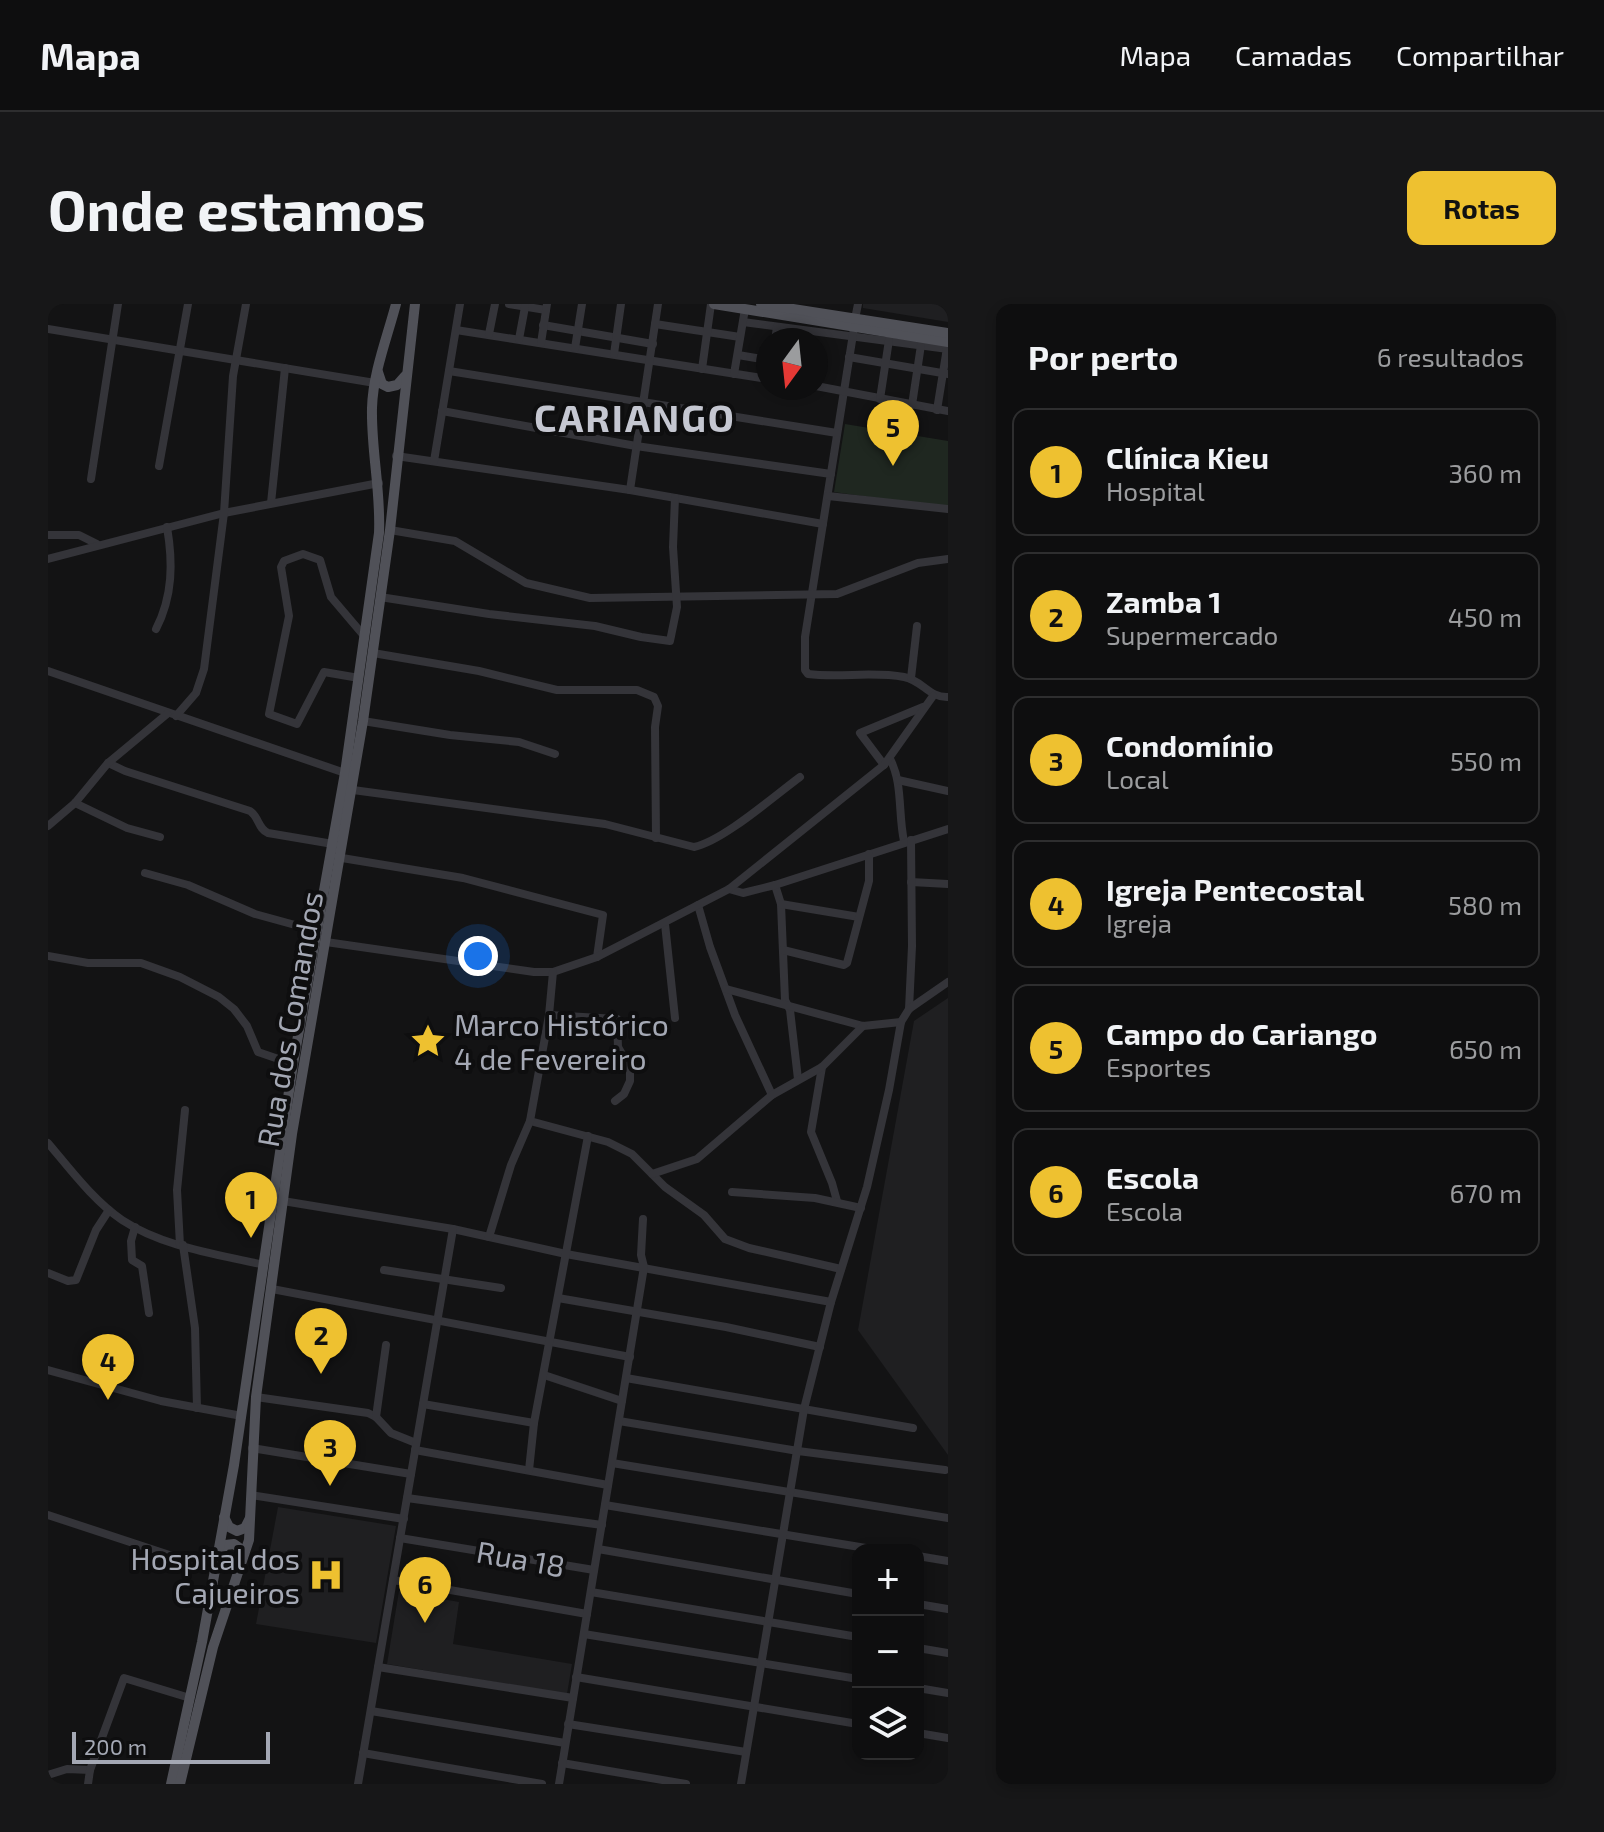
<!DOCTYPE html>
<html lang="pt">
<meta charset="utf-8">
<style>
:root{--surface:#0e0e0f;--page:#171718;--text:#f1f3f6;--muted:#9b9c9e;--line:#2e2e2f;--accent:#eec130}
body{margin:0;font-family:"Exo 2",sans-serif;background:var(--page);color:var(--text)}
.controls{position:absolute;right:24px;bottom:24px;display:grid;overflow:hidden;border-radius:16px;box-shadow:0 4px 12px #0003}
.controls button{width:72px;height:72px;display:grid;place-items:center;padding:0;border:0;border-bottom:2px solid var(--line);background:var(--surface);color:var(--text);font:40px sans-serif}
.compass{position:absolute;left:708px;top:24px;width:72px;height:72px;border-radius:50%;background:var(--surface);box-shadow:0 4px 12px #0003;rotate:195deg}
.scale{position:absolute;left:24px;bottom:20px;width:198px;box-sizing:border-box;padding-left:8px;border:4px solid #a4a8b4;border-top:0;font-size:22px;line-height:28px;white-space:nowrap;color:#a4a8b4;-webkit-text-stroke:6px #0e0e0f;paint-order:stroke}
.you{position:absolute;left:430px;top:652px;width:28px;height:28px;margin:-20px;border:6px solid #fff;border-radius:50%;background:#1a73e8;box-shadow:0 0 0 12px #1a73e833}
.badge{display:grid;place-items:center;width:52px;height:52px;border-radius:50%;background:var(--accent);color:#111;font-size:26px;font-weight:700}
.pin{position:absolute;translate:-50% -66px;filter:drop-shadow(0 2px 4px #0008)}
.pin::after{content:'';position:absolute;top:42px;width:28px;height:24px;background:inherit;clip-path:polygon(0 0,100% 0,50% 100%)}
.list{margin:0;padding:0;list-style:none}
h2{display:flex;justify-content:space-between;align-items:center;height:104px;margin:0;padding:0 32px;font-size:34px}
h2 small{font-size:26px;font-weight:400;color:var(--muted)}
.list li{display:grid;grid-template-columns:52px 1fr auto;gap:24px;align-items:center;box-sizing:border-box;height:128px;margin:0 16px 16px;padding:0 16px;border:2px solid var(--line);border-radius:16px}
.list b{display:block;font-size:30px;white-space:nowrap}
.list p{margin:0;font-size:26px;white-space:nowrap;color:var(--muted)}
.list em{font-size:26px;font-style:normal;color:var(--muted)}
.icon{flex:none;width:44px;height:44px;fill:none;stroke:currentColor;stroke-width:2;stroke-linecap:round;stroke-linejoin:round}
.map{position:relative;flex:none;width:900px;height:1480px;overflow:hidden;border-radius:16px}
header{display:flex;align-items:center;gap:48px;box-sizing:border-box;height:112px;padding:0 40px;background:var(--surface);border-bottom:2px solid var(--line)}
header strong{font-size:38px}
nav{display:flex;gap:44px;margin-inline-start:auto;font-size:28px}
.intro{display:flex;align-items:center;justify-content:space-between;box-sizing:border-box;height:192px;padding:0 48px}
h1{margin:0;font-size:56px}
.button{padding:20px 36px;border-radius:16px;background:var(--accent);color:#111;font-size:28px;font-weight:700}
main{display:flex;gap:48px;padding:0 48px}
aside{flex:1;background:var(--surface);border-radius:16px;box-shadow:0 4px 12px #0003}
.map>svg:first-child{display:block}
.built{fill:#1f1f21}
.green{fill:#1f2720}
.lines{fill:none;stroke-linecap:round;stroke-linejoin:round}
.minor{stroke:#343439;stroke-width:8}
.major{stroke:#505158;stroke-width:10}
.labels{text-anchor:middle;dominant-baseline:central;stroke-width:8;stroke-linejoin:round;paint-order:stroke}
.street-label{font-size:30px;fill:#a4a8b4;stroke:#0e0e0f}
.poi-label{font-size:30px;fill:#a4a8b4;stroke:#0e0e0f;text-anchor:start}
.district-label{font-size:38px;font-weight:bold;letter-spacing:2px;fill:#c5c7d1;stroke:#0e0e0f}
</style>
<header>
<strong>Mapa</strong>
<nav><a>Mapa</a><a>Camadas</a><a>Compartilhar</a></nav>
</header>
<div class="intro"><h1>Onde estamos</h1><a class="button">Rotas</a></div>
<main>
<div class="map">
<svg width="900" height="1480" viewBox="0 0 900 1480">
<rect width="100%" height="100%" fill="#131314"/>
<g class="built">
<path d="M815,0H900V18L815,4Z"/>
<path d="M900,694V1151L810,1026L866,717Z"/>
<path d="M230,1203L348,1222L328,1339L208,1320Z"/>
<path d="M351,1287L411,1298L405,1340L524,1360L519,1390L339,1360Z"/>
</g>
<path class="green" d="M797,120L900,137V204L786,188Z"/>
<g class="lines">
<g class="minor">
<path d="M461,0L498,6"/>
<path d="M807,15L810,0"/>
<path d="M695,18L900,45"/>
<path d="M607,20L692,33"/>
<path d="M495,21L605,40"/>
<path d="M806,24L757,333V366L760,370C792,374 824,367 856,373C874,376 881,394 900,393"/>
<path d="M0,25L327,79"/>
<path d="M408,26L720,75"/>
<path d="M441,30L447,0"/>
<path d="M471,35L477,3"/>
<path d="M727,36L729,23"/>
<path d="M493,39L499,0"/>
<path d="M527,44L534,0"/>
<path d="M566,50L573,0"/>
<path d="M690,51L720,56"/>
<path d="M801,53L900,70"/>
<path d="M654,65L663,0"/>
<path d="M401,67L789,129"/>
<path d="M686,70L697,5"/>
<path d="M768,82L900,107"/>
<path d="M832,95L841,36"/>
<path d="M864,101L873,41"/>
<path d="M889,106L899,44"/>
<path d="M394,107L588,142L783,170"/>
<path d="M348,152L582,186L775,220"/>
<path d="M386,157L412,0"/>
<path d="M111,162L140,0"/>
<path d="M43,175L70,0"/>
<path d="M582,186L610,0"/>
<path d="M780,192L900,205"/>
<path d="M223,199L237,64"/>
<path d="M342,226L407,237L478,279L542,294L789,290L870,259L900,255"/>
<path d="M0,231H31L49,240"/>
<path d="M0,255L176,209L331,179"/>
<path d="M332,293L441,310L547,322L593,333L622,337L629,303L625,243L627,194"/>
<path d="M108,325C125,292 125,258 119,223"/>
<path d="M325,349L431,367L509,386H589L606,393L610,402L607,423L608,534"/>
<path d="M0,367L297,469"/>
<path d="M311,374L276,368L249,420L221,410L241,312L233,263L236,257L255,250L272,256L283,293L317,333"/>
<path d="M863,374L869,322"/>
<path d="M128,412L148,389L156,365L176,209L185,72L198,0"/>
<path d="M315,417L402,431L471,438L507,450"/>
<path d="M842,455C855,479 850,510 856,537"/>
<path d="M60,459L77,467L202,507C211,513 210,525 220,529L285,540"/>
<path d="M836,461L812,429L875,403"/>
<path d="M850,476L900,487"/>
<path d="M305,486L557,520L646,543C675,537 726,492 752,473"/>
<path d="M27,499L79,524L112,533"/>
<path d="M0,522L27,499L60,459L119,410"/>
<path d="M294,554L415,574L555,611L549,653"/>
<path d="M97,569L140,581L207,610L269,627"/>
<path d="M863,578L900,580"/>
<path d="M727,581L733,600L737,696L742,706L750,775"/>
<path d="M681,585L695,589L727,581L900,525"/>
<path d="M733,600L811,613"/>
<path d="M650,601L662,643L687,711L724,791"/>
<path d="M617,620L627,714"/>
<path d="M278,638L486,668H505L549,653L681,585L836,461L885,392"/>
<path d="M735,646L796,661L799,659L821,577V550"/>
<path d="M0,652L40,659H93L132,673L171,693L186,705L199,722L210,748L245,760"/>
<path d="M678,685L815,722L853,718"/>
<path d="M861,705L864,642L863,536"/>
<path d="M501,711L569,715L570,743L582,764V777L576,790L567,797"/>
<path d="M774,763L763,828L784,879L789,897"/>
<path d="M482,817L560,838L584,850L617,883L656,911L677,935L701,944L793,965"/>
<path d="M0,839C23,866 45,896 74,916C115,943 169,950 216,961"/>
<path d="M604,870L649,855L724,791L774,763L815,722"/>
<path d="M684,888L767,894L813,904"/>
<path d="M235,897L405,925L518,950L783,998"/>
<path d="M87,923L83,937L84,956L94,962L101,1009"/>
<path d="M441,933L463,861L482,817L501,711L505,668"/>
<path d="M132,941L129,886L137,806"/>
<path d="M135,941L147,1024L149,1104"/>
<path d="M336,966L453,984"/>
<path d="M0,969L20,977L28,976L48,926L61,906"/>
<path d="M224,985L582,1053"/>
<path d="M510,994L678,1023L772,1043"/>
<path d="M0,1066L113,1097L194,1112"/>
<path d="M496,1071L574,1097"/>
<path d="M578,1074L865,1124"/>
<path d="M208,1093L320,1109L328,1113L343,1129L368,1139"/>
<path d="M375,1100L486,1119"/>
<path d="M328,1113L338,1041"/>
<path d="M571,1117L750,1147L897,1166"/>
<path d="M204,1144L363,1170"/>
<path d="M367,1146L560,1181"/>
<path d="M564,1159L900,1214"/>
<path d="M481,1166L486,1119L540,832"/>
<path d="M203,1191L356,1215"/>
<path d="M359,1194L554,1221"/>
<path d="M557,1201L830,1246"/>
<path d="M0,1211L167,1266"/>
<path d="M352,1234L546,1266"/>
<path d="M550,1245L810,1290"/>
<path d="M870,1252L900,1257"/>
<path d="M345,1276L539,1310"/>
<path d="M543,1288L810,1333"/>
<path d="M870,1300L900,1305"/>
<path d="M536,1330L810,1375"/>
<path d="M870,1344L900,1349"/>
<path d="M330,1363L525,1394"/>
<path d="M528,1373L810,1420"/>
<path d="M870,1384L900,1389"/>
<path d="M323,1407L517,1439"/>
<path d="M520,1420L698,1448"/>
<path d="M870,1429L900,1434"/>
<path d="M315,1449L494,1480"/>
<path d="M514,1459L638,1480"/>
<path d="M0,1471L19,1465L42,1466"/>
<path d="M40,1480L42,1466L76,1374L142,1394"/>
<path d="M310,1480L405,925"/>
<path d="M511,1480L596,963L593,951L595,915"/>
<path d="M693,1480L756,1105L783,998L819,883L841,786L853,718L861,705L900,678"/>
</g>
<g class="major">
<path d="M666,0L900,38"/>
<path d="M713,0L900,29"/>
<path d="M330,68L334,80L340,83L349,81L357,72"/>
<path d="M176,1213L181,1223L189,1227L197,1224L202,1214"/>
<path d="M171,1250L177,1241L186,1240L193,1245L194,1256"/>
<path d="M123,1480L154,1338L186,1161L245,760L297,469L331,229C333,187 323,146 324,104C325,69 339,34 348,0"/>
<path d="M132,1480L165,1343L201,1236L208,1093L244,830L315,417L342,226L367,0"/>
</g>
</g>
<defs>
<g id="sight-bare" transform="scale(2.76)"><path d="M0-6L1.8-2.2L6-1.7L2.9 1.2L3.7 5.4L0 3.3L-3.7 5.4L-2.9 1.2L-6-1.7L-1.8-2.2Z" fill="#eec130" stroke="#0e0e0f" stroke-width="2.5" paint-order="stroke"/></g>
<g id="hospital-bare" transform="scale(2.76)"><path d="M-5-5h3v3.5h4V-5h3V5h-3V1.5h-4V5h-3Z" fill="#eec130" stroke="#0e0e0f" stroke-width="2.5" paint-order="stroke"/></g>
</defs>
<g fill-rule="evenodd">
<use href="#sight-bare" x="380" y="737"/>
<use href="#hospital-bare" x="278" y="1271"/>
</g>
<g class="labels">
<g class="street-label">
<text transform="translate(241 715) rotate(-80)">Rua dos Comandos</text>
<text transform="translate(473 1254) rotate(10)">Rua 18</text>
</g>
<g class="poi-label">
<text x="406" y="720">Marco Histórico<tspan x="406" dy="34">4 de Fevereiro</tspan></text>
<text x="252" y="1254" text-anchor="end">Hospital dos<tspan x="252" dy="34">Cajueiros</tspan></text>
</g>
<g class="district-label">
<text x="587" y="113">CARIANGO</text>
</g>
</g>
</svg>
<div class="controls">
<button>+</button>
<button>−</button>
<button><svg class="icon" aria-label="layers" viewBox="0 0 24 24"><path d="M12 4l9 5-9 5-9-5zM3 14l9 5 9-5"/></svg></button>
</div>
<svg class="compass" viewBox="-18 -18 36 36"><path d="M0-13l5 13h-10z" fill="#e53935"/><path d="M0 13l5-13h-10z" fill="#9b9c9e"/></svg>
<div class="scale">200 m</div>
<div class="you"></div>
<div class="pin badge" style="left:203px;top:934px">1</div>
<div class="pin badge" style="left:273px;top:1070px">2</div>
<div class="pin badge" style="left:282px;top:1182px">3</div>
<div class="pin badge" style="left:60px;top:1096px">4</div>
<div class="pin badge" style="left:845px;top:162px">5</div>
<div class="pin badge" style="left:377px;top:1319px">6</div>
</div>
<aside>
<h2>Por perto<small>6 resultados</small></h2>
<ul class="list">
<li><span class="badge">1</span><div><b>Clínica Kieu</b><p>Hospital</p></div><em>360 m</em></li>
<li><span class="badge">2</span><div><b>Zamba 1</b><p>Supermercado</p></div><em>450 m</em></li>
<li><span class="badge">3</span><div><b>Condomínio</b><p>Local</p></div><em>550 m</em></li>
<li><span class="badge">4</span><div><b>Igreja Pentecostal</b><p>Igreja</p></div><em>580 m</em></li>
<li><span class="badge">5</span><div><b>Campo do Cariango</b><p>Esportes</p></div><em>650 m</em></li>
<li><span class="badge">6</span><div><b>Escola</b><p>Escola</p></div><em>670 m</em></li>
</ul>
</aside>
</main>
